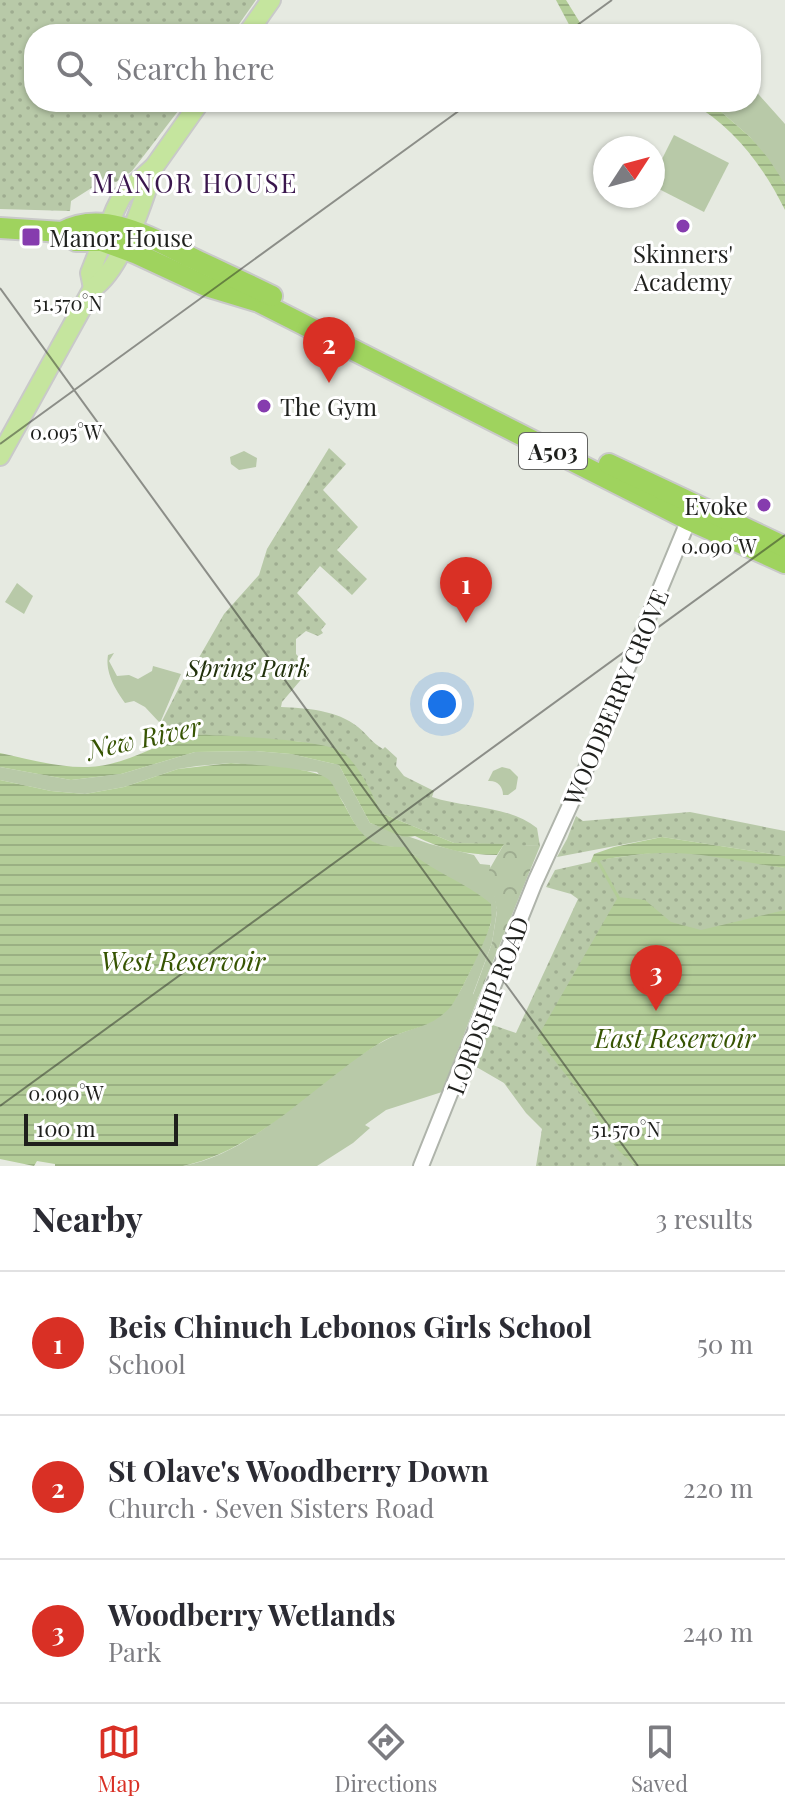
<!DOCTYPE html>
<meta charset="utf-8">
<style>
:root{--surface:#fff;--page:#f7f7f7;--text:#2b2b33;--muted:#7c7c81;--line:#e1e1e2;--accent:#d93025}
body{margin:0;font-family:"Playfair Display",serif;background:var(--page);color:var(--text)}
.compass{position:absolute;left:593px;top:136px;width:72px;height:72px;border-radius:50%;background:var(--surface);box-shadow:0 2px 6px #0004;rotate:54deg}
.scale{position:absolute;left:24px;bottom:20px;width:154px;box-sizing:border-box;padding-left:8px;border:4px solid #1f201d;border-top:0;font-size:22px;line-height:28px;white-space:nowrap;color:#1f201d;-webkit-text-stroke:6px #fff;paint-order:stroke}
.you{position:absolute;left:442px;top:704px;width:28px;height:28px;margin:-20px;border:6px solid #fff;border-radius:50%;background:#1a73e8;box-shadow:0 0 0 12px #1a73e833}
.badge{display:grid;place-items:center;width:52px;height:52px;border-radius:50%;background:var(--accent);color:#fff;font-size:26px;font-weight:700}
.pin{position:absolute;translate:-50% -66px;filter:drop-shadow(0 2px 4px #0008)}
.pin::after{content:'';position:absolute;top:42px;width:28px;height:24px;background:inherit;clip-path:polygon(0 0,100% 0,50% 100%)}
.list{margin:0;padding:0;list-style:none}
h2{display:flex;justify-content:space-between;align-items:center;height:104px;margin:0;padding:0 32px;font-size:34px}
h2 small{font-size:26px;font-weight:400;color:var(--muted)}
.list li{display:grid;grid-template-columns:52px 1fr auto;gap:24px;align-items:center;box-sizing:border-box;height:144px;padding:0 32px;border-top:2px solid var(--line)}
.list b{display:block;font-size:30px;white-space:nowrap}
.list p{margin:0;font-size:26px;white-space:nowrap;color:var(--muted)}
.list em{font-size:26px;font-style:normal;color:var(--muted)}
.icon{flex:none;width:44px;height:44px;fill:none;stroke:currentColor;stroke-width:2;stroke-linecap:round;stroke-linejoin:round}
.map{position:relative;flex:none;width:785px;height:1166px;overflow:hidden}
.search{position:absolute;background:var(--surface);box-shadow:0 2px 6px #0004;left:24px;right:24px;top:24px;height:88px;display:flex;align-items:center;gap:20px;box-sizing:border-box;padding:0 28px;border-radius:32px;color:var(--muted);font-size:30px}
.sheet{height:536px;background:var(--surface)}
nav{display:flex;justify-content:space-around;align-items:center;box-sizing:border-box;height:112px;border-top:2px solid var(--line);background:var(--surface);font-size:22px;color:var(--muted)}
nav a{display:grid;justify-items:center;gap:4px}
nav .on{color:var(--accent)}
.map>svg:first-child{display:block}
.grass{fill:#b8c9a8}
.forest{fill:url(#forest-crowns)}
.park{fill:url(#park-dots)}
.water{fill:url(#water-rules)}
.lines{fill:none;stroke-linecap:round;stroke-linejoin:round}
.stream{stroke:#b3cd98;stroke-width:3}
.minor-casing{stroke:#afb4ab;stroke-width:18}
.major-casing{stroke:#c9c9c9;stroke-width:22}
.highway-casing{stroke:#c9c9c9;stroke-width:24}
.minor{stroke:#fff;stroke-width:14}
.major{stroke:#c5e59e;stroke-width:18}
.highway{stroke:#9fd35e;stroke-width:20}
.ticks{fill:none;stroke:#1f201d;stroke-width:2;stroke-opacity:0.45}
.poi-dot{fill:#863cae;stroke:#fff;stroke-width:3}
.labels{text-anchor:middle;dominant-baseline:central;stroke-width:6;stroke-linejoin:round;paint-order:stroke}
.shield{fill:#fff;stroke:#626361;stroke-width:2}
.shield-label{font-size:22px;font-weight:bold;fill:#1f201d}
.poi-label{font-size:24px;fill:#1f201d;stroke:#fff;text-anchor:start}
.park-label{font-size:24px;font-style:italic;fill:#21310b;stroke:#fff}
.street-label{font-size:24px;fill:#1f201d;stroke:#fff}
.neighbourhood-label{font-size:26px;letter-spacing:2px;fill:#3a164d;stroke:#fff}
.water-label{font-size:26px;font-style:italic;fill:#365402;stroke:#fff}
.ticks-label{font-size:20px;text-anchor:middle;fill:#1f201d;stroke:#fff;stroke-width:6;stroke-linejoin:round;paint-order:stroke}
</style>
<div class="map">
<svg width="785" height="1166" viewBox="0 0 785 1166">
<defs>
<pattern id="forest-crowns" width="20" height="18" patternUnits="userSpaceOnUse" patternTransform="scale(2)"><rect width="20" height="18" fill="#b8c9a8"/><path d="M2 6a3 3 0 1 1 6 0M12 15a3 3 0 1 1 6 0" fill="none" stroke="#9eac90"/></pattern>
<pattern id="park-dots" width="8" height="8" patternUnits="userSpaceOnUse" patternTransform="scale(2)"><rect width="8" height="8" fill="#b8c9a8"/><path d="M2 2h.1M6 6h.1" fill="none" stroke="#9eac90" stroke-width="1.8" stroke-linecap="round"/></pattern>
<pattern id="water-rules" width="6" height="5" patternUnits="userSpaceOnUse" patternTransform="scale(2)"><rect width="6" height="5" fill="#b3cd98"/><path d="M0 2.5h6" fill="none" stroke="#9ab083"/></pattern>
</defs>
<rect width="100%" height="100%" fill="#e6eae1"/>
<g class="grass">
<path d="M751,86L785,124V184L750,137L710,102H751Z"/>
<path d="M674,135L729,163L704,212L653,186V177Z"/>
<path d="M244,451L257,458L256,467L239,470L231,464L230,457Z"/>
<path d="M17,583L33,596L24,614L5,602Z"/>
<path d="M114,653L109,661L117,676L129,675L138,679L152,671L153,666L181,674L160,723L145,707L134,701L125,703C115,689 105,672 108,655Z"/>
<path d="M255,751L291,754L339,765L370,823L430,844L474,855L480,864L490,865L497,910L492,943L473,994L478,998L442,1092L386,1110L365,1125L370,1128L353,1143L317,1166H183C264,1150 314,1077 386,1040C411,1026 428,1030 450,1006C464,991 481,944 491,924L405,847C364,848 360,834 343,802C337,791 325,782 317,772L231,763L197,766L178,769L124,787L85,794L51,791L0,780V767L71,780L121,774L195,752Z"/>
<path d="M502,767L510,769L518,777L516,789L508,795H503C503,786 497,780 488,781L493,771Z"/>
</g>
<path class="forest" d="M504,844L540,846L478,998L473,995L492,943L497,911L489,870Z"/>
<g class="park">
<path d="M0,0H256L232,34H34V102H185L132,171L116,182L104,180L71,201L70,211L0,209Z"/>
<path d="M329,448L346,464L323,490L358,527L337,550L367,579L352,595L320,566L297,593L326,624L321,630L323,633L318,636L306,631L296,639V654L310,669L282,702L281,707C306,708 337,710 358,727C367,734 372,743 383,749L385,747L397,758L396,766L404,776L434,791L432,797C464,808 508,805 537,828L540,846L454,843L381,813L361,774L302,742L191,734L164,742L159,736L161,723L190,666L197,661L224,614L259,575L267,549Z"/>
<path d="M690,812L785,831V856L662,837L557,857L567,839L576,816L583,821Z"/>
<path d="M667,851L720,856L785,868V1166H536L542,1129L526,1113L504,1083L473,1065L487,1023L516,1033L578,899L571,894L546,887L555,870L604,859Z"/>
</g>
<g class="water">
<path d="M556,0H566L587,34H574Z"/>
<path d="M690,102H710L750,137L768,158L785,184V210C763,166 734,127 690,102Z"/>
<path d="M191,734C218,736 329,738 345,754C362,770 371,792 381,813L454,843L504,844L497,855C468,855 440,849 415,836C400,840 385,828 370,823L339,765L291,754L255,751L195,752L121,774L71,780L0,767V753C28,759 59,768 88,767C124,766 157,744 191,734Z"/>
<path d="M231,763C252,765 313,767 328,779C332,782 335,789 338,794C358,827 360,848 405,847C429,871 465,881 491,904C491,910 492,917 491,922C489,934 460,995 452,1005C432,1030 408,1027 383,1041C317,1081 260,1150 183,1166H55V1164L37,1161L34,1166L0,1159V780L51,791L85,794L124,787L178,769Z"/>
<path d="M662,837L785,856V868C732,861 690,848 635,855C620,857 606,858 592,863L591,861L594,854L614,847Z"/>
<path d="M618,897L645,900L671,922L701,930L785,910V1166H635L617,1149L584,1098L537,1038Z"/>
</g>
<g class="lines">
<path class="stream" d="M598,861L618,897"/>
<g class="minor-casing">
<path id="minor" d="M421,1166L535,882L577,790L692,512"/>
</g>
<g class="major-casing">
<g id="major">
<path d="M247,34L271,0"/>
<path d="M93,288L90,273L115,210L122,196L154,167L200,102"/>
<path d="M0,456L93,288C121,270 144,200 154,167"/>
</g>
</g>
<g class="highway-casing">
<g id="highway">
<path d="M0,228L62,232L76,241H102L135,253L206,286L259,302L689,520L785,563"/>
<path d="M62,232C105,208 154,240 192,258C219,271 246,283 272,296"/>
<path d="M609,464L785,547"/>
</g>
</g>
<use href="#minor" class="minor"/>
<use href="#major" class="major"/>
<use href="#highway" class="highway"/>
</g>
<path class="ticks" d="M565,34L612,0M0,288L638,1166M0,444L471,102M0,1106L785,535"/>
<g class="poi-dot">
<circle cx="683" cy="226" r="8"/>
<rect x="21" y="227" width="20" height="20" rx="4"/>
<circle cx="264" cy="406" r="8"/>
<circle cx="764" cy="505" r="8"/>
</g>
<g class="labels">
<rect class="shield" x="519" y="433" width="68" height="36" rx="6"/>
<g class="shield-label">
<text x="553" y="451">A503</text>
</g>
<g class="poi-label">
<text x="49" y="237">Manor House</text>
<text x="683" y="253" text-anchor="middle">Skinners'<tspan x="683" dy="28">Academy</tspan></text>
<text x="280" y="406">The Gym</text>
<text x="748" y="505" text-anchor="end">Evoke</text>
</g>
<g class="park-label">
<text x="248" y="667">Spring Park</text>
</g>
<g class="street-label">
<text transform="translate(615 697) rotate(-67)">WOODBERRY GROVE</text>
<text transform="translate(487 1005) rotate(-69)">LORDSHIP ROAD</text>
</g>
<g class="neighbourhood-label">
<text x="195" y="182">MANOR HOUSE</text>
</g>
<g class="water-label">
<text transform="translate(144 737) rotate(-12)">New River</text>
<text x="183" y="960">West Reservoir</text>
<text x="675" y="1037">East Reservoir</text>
</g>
</g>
<g class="ticks-label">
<text x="68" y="311">51.570°N</text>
<text x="66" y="440">0.095°W</text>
<text x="719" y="554">0.090°W</text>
<text x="66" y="1101">0.090°W</text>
<text x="626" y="1137">51.570°N</text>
</g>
</svg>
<svg class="compass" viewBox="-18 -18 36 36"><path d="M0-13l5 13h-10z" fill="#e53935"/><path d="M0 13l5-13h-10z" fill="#7c7c81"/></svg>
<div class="scale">100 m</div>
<div class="you"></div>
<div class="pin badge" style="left:466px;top:623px">1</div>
<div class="pin badge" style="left:329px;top:383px">2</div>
<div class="pin badge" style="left:656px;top:1011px">3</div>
<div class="search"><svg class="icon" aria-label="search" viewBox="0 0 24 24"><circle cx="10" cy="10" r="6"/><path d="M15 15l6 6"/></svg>Search here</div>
</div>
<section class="sheet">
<h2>Nearby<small>3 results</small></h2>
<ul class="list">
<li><span class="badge">1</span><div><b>Beis Chinuch Lebonos Girls School</b><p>School</p></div><em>50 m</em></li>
<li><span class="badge">2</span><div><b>St Olave's Woodberry Down</b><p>Church · Seven Sisters Road</p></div><em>220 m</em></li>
<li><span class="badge">3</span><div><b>Woodberry Wetlands</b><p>Park</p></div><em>240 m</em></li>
</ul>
</section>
<nav>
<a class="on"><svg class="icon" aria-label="map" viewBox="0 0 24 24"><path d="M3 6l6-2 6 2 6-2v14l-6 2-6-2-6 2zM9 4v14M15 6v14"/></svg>Map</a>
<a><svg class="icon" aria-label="directions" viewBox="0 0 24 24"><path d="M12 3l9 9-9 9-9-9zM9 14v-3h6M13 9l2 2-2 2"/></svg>Directions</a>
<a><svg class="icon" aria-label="saved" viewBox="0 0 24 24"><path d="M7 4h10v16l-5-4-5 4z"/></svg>Saved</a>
</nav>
